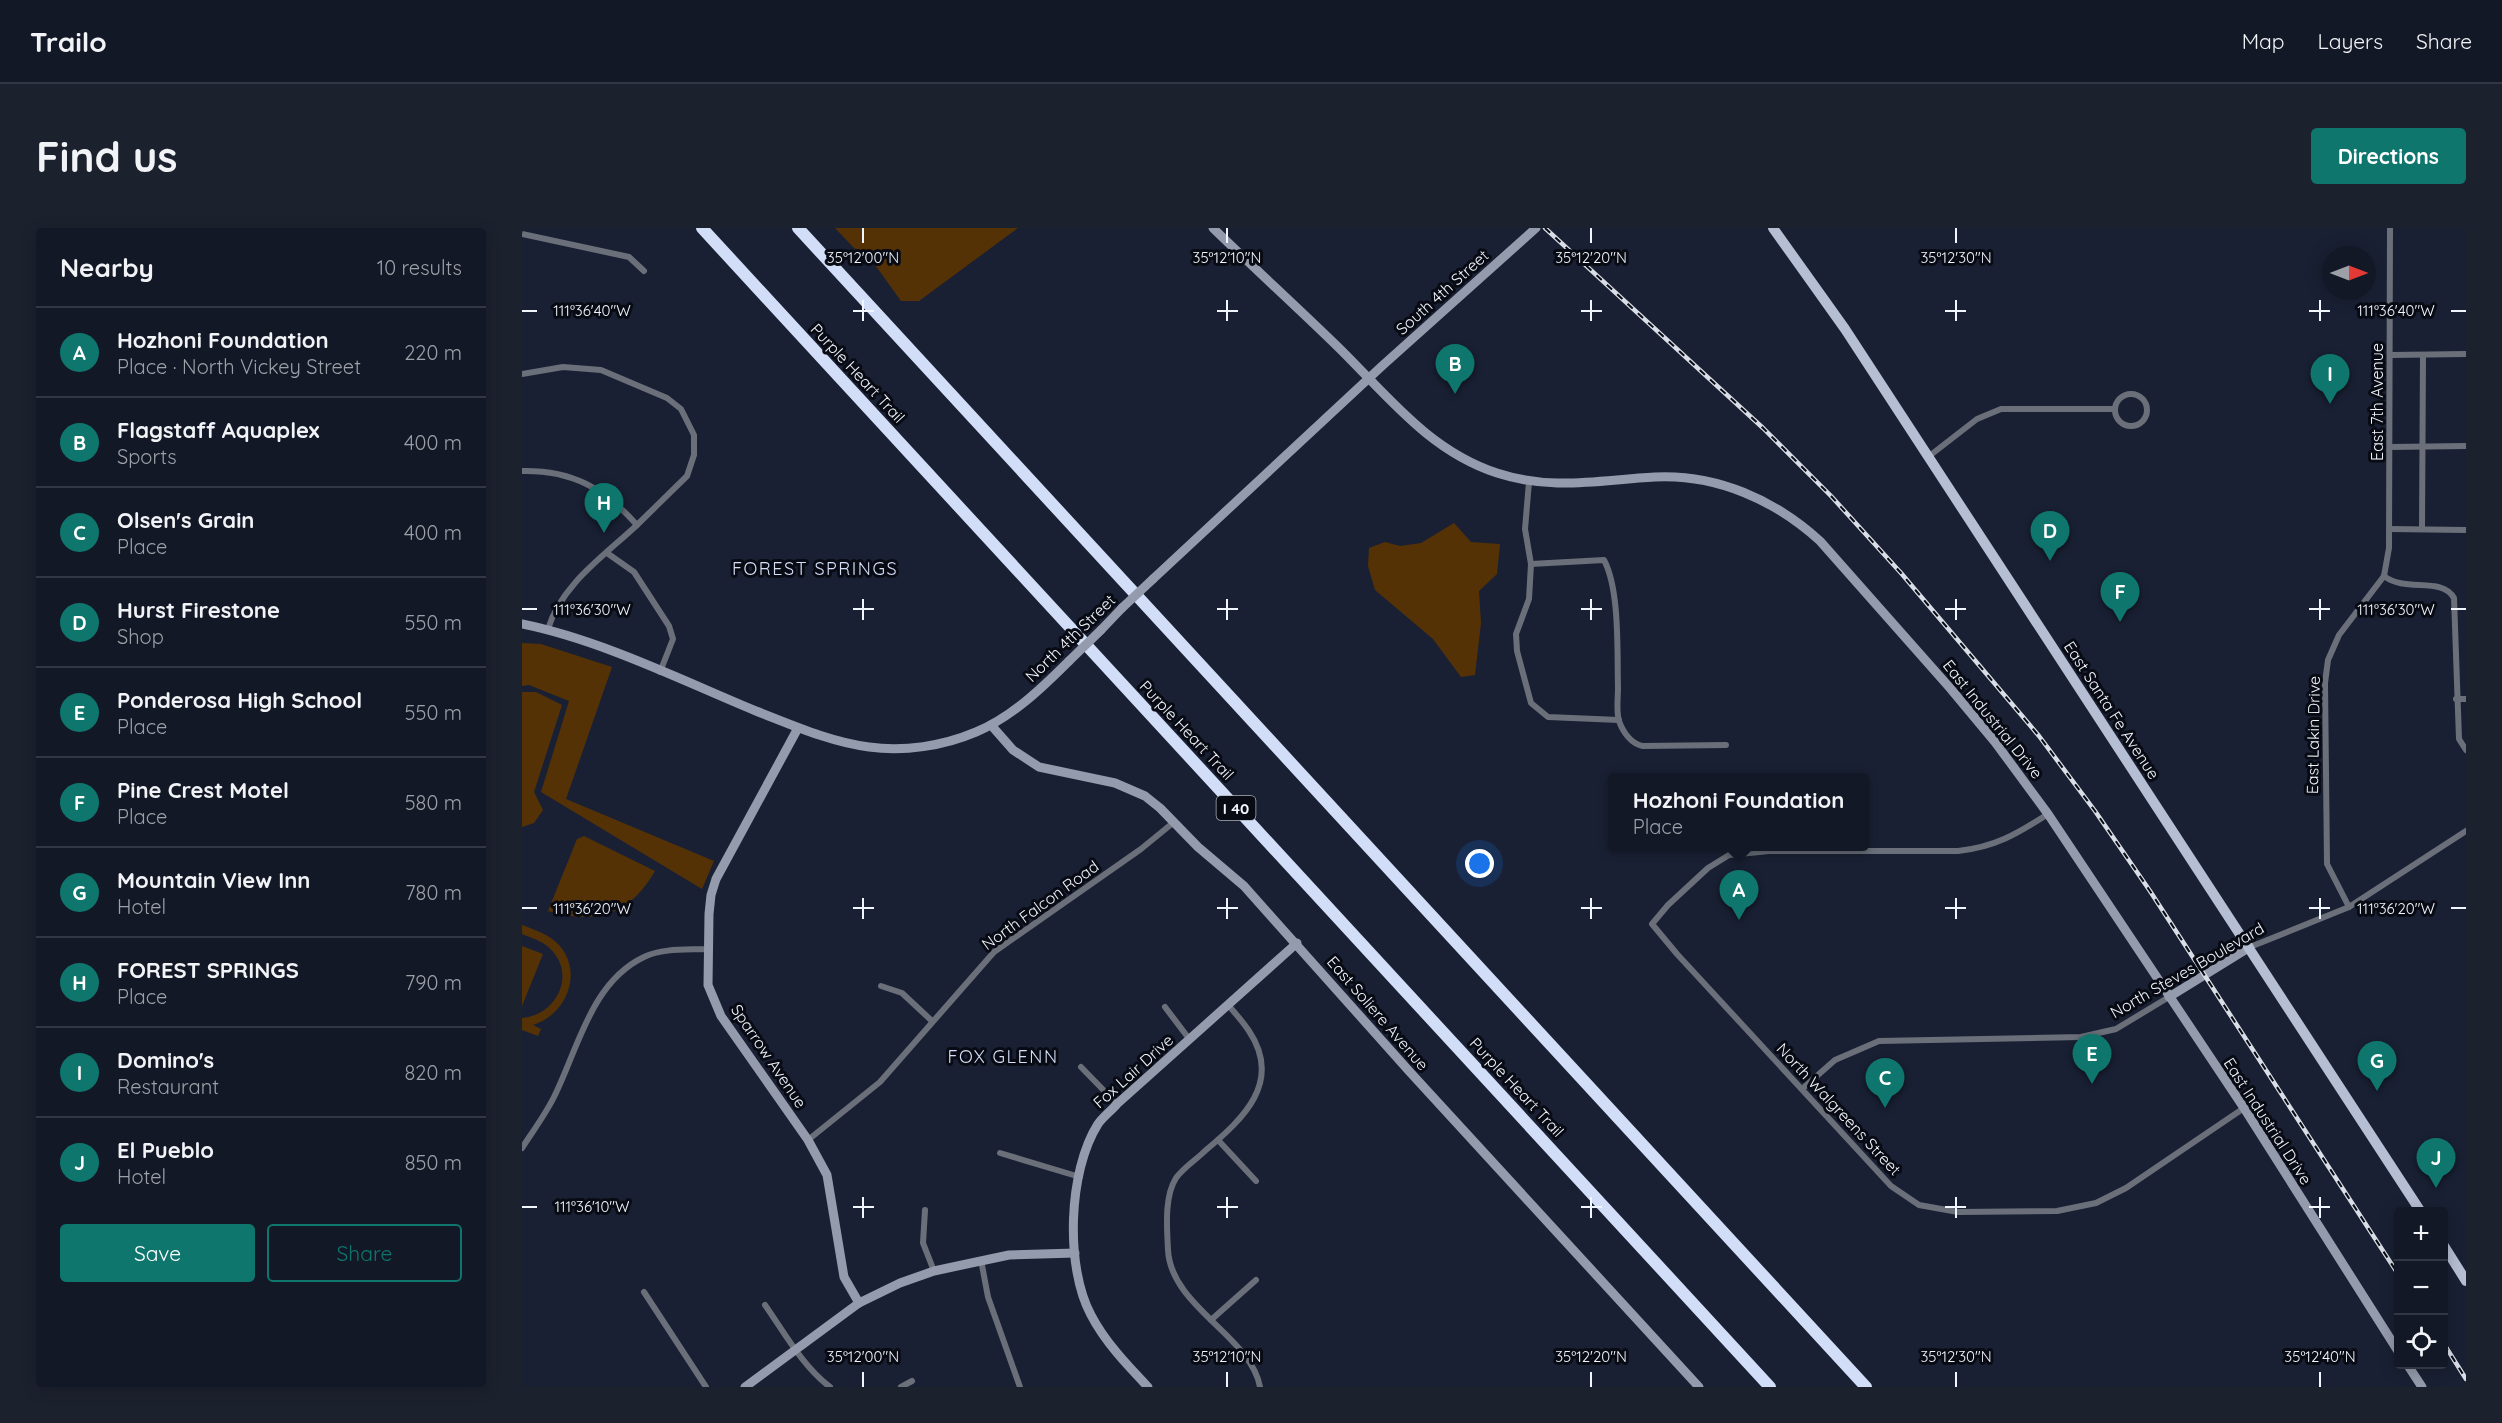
<!DOCTYPE html>
<meta charset="utf-8">
<style>
:root{--surface:#131826;--page:#1c212e;--text:#f1f3f6;--muted:#9da0a7;--line:#323743;--accent:#0f766e}
body{margin:0;font-family:Quicksand,sans-serif;background:var(--page);color:var(--text)}
.controls{position:absolute;right:18px;bottom:18px;display:grid;overflow:hidden;border-radius:6px;box-shadow:0 3px 15px #0003}
.controls button{width:54px;height:54px;display:grid;place-items:center;padding:0;border:0;border-bottom:2px solid var(--line);background:var(--surface);color:var(--text);font:30px sans-serif}
.compass{position:absolute;left:1800px;top:18px;width:54px;height:54px;border-radius:50%;background:var(--surface);box-shadow:0 3px 15px #0003;rotate:90deg}
.you{position:absolute;left:958px;top:636px;width:21px;height:21px;margin:-15px;border:4px solid #fff;border-radius:50%;background:#1a73e8;box-shadow:0 0 0 9px #1a73e833}
.badge{display:grid;place-items:center;width:39px;height:39px;border-radius:50%;background:var(--accent);color:#fff;font-size:20px;font-weight:700}
.pin{position:absolute;translate:-50% -50px;filter:drop-shadow(0 2px 3px #0008)}
.pin::after{content:'';position:absolute;top:32px;width:21px;height:18px;background:inherit;clip-path:polygon(0 0,100% 0,50% 100%)}
.popup{position:absolute;left:1086px;top:545px;width:261px;height:78px;box-sizing:border-box;display:grid;place-content:center;border-radius:6px;background:var(--surface);filter:drop-shadow(0 2px 4px #0005);font-size:20px;white-space:nowrap;color:var(--muted)}
.popup b{font-size:22px;color:var(--text)}
.popup::after{content:'';position:absolute;left:50%;top:100%;margin-left:-12px;border:12px solid transparent;border-top-color:var(--surface)}
.list{margin:0;padding:0;list-style:none}
h2{display:flex;justify-content:space-between;align-items:center;height:78px;margin:0;padding:0 24px;font-size:26px}
h2 small{font-size:20px;font-weight:400;color:var(--muted)}
.list li{display:grid;grid-template-columns:39px 1fr auto;gap:18px;align-items:center;box-sizing:border-box;height:90px;padding:0 24px;border-top:2px solid var(--line)}
.list b{display:block;font-size:22px;white-space:nowrap}
.list p{margin:0;font-size:20px;white-space:nowrap;color:var(--muted)}
.list em{font-size:20px;font-style:normal;color:var(--muted)}
.actions{display:flex;gap:12px;padding:18px 24px}
.actions a{flex:1;padding:14px 0;border:2px solid var(--accent);border-radius:6px;text-align:center;font-size:21px;color:var(--accent)}
.actions .main{background:var(--accent);color:#fff}
.icon{flex:none;width:33px;height:33px;fill:none;stroke:currentColor;stroke-width:2;stroke-linecap:round;stroke-linejoin:round}
.map{position:relative;flex:none;width:1944px;height:1159px;overflow:hidden;border-radius:6px}
header{display:flex;align-items:center;gap:36px;box-sizing:border-box;height:84px;padding:0 30px;background:var(--surface);border-bottom:2px solid var(--line)}
header strong{font-size:28px}
nav{display:flex;gap:33px;margin-inline-start:auto;font-size:21px}
.intro{display:flex;align-items:center;justify-content:space-between;box-sizing:border-box;height:144px;padding:0 36px}
h1{margin:0;font-size:42px}
.button{padding:15px 27px;border-radius:6px;background:var(--accent);color:#fff;font-size:21px;font-weight:700}
main{display:flex;gap:36px;padding:0 36px}
aside{flex:1;background:var(--surface);border-radius:6px;box-shadow:0 3px 15px #0003}
.map>svg:first-child{display:block}
.green{fill:#553206}
.lines{fill:none;stroke-linecap:round;stroke-linejoin:round}
.street{stroke:#6a6f79;stroke-width:6}
.secondary{stroke:#949bac;stroke-width:9}
.primary{stroke:#b5bed3;stroke-width:10}
.highway{stroke:#d2ddf7;stroke-width:12}
.rail-casing{stroke:#d9dde6;stroke-width:4.5}
.rail{stroke:#080b13;stroke-width:2;stroke-dasharray:7;stroke-linecap:butt}
.secondary-bridge{stroke:#949bac;stroke-width:9}
.ticks{fill:none;stroke:#f1f5fd;stroke-width:2}
.labels{text-anchor:middle;dominant-baseline:central;stroke-width:6;stroke-linejoin:round;paint-order:stroke}
.shield{fill:#080b13;stroke:#abafb7;stroke-width:1.5}
.shield-label{font-size:15px;font-weight:bold;fill:#f1f5fd}
.street-label{font-size:16px;fill:#f1f5fd;stroke:#080b13}
.neighbourhood-label{font-size:18px;letter-spacing:1.5px;fill:#d5dff9;stroke:#080b13}
.ticks-label{font-size:15px;text-anchor:middle;fill:#f1f5fd;stroke:#080b13;stroke-width:6;stroke-linejoin:round;paint-order:stroke}
</style>
<header>
<strong>Trailo</strong>
<nav><a>Map</a><a>Layers</a><a>Share</a></nav>
</header>
<div class="intro"><h1>Find us</h1><a class="button">Directions</a></div>
<main>
<aside>
<h2>Nearby<small>10 results</small></h2>
<ul class="list">
<li><span class="badge">A</span><div><b>Hozhoni Foundation</b><p>Place · North Vickey Street</p></div><em>220 m</em></li>
<li><span class="badge">B</span><div><b>Flagstaff Aquaplex</b><p>Sports</p></div><em>400 m</em></li>
<li><span class="badge">C</span><div><b>Olsen's Grain</b><p>Place</p></div><em>400 m</em></li>
<li><span class="badge">D</span><div><b>Hurst Firestone</b><p>Shop</p></div><em>550 m</em></li>
<li><span class="badge">E</span><div><b>Ponderosa High School</b><p>Place</p></div><em>550 m</em></li>
<li><span class="badge">F</span><div><b>Pine Crest Motel</b><p>Place</p></div><em>580 m</em></li>
<li><span class="badge">G</span><div><b>Mountain View Inn</b><p>Hotel</p></div><em>780 m</em></li>
<li><span class="badge">H</span><div><b>FOREST SPRINGS</b><p>Place</p></div><em>790 m</em></li>
<li><span class="badge">I</span><div><b>Domino's</b><p>Restaurant</p></div><em>820 m</em></li>
<li><span class="badge">J</span><div><b>El Pueblo</b><p>Hotel</p></div><em>850 m</em></li>
</ul>
<div class="actions"><a class="main">Save</a><a>Share</a></div>
</aside>
<div class="map">
<svg width="1944" height="1159" viewBox="0 0 1944 1159">
<rect width="100%" height="100%" fill="#192033"/>
<g class="green">
<path d="M313,0H496L397,73H379L351,34L331,19Z"/>
<path d="M932,295L949,314L978,316L975,346L957,363L959,395L953,447L939,449L911,411L853,362L846,338L847,320L863,314L878,318L899,315Z"/>
<path d="M0,415L19,416L90,439L44,571L192,633L180,661L19,564L47,473L7,457L0,458Z"/>
<path d="M0,464H14L40,477L12,564L21,582L12,595L0,599Z"/>
<path d="M62,608L133,643C108,687 73,697 26,683L55,611Z"/>
<path d="M0,697C13,702 27,706 37,717C62,745 44,787 11,797L19,801L16,808L0,802V790C32,788 53,751 32,725C24,714 12,711 0,706Z"/>
<path d="M0,718L21,726L0,778Z"/>
</g>
<g class="lines">
<g class="street">
<path d="M0,6L107,29L122,43"/>
<path d="M1869,127L1944,126"/>
<path d="M0,146L41,139L79,142L145,170L159,181L172,207V227L165,248L115,297"/>
<circle cx="1609" cy="182" r="16"/>
<path d="M1868,219L1944,218"/>
<path d="M1406,229L1455,191L1479,181H1593"/>
<path d="M0,243C50,242 82,260 115,297C82,328 39,357 26,401"/>
<path d="M1007,254L1003,301L1009,336L1007,371L994,406L995,423L1009,475L1026,489L1097,492"/>
<path d="M1867,301L1944,302"/>
<path d="M1900,301L1901,127"/>
<path d="M85,325L112,344L147,398L151,411L138,444"/>
<path d="M1009,336L1082,332C1098,362 1095,424 1096,460C1096,470 1094,483 1097,493C1101,504 1109,516 1121,518L1204,517"/>
<path d="M1862,348C1883,365 1920,348 1932,370L1937,511L1944,522"/>
<path d="M1934,471H1944"/>
<path d="M1526,586C1495,606 1473,619 1436,623H1247L1207,627L1186,640L1146,677L1130,696L1155,726L1369,958L1397,977L1436,984L1535,983L1574,975L1604,960L1722,880"/>
<path d="M1827,679L1805,636L1803,455L1806,432L1817,407L1862,348L1867,320L1868,0"/>
<path d="M1728,719L1827,679L1944,603"/>
<path d="M359,758L380,765L410,793"/>
<path d="M707,778C714,786 721,794 727,803C761,854 721,891 684,922C675,931 661,940 654,950C642,969 645,1000 646,1022C649,1079 729,1108 738,1159"/>
<path d="M643,779L668,812"/>
<path d="M559,839L595,876"/>
<path d="M1280,861L1313,832L1357,813L1559,809L1594,801L1647,769"/>
<path d="M286,912L358,854L472,724L619,621L652,594"/>
<path d="M696,912L734,953"/>
<path d="M0,920C11,903 23,887 32,869C56,821 69,754 122,729C141,720 164,722 185,721"/>
<path d="M478,925L558,949"/>
<path d="M403,982L401,1015L412,1043"/>
<path d="M459,1032L466,1069L498,1159"/>
<path d="M122,1064L184,1159"/>
<path d="M243,1077C262,1104 281,1139 308,1159"/>
<path d="M689,1092L734,1052"/>
<path d="M379,1159L390,1153"/>
</g>
<g class="secondary">
<path d="M691,0C732,40 775,79 816,119C865,167 907,223 975,245C1030,263 1076,252 1133,249C1195,246 1253,272 1298,313L1428,460L1473,514L1526,586L1722,880L1876,1123"/>
<path d="M631,351L860,138L1014,0"/>
<path d="M0,396C79,412 159,452 234,483C270,497 308,514 347,519C382,524 421,518 454,504C490,489 520,460 547,433"/>
<path d="M579,402L600,380"/>
<path d="M469,497L491,522L517,539L593,555L623,568L638,580L676,619L722,658L887,843L1177,1159"/>
<path d="M276,500L194,651L189,667L187,686L186,757L199,788L286,912L305,947L322,1049L337,1075"/>
<path d="M1647,769L1728,719"/>
<path d="M1885,1136L1900,1159"/>
<path d="M223,1159L337,1075L378,1055L412,1043L487,1027L553,1025"/>
<path d="M626,1159C605,1137 583,1114 569,1087C543,1039 546,943 576,896C581,889 589,883 595,876L775,715"/>
</g>
<g class="primary">
<path d="M1251,0L1323,101L1899,984"/>
<path d="M1922,1018L1944,1053"/>
</g>
<g class="highway">
<path d="M180,0L1248,1159"/>
<path d="M276,0L1344,1159"/>
</g>
<g class="rail-casing">
<g id="rail">
<path d="M1023,0L1241,200L1309,268L1379,345L1517,508L1573,583L1628,663L1876,1046"/>
<path d="M1922,1116L1944,1151"/>
</g>
</g>
<use href="#rail" class="rail"/>
<g class="secondary-bridge">
<path d="M600,380L631,351"/>
<path d="M547,433L579,402"/>
</g>
</g>
<path class="ticks" d="M341,0V15M705,0V15M1069,0V15M1434,0V15M341,72V93M705,72V93M1069,72V93M1434,72V93M1798,72V93M0,83H15M331,83H352M695,83H716M1059,83H1080M1423,83H1444M1787,83H1808M1929,83H1944M341,371V392M705,371V392M1069,371V392M1434,371V392M1798,371V392M0,381H15M331,381H352M695,381H716M1059,381H1080M1423,381H1444M1787,381H1808M1929,381H1944M341,670V691M705,670V691M1069,670V691M1434,670V691M1798,670V691M0,680H15M331,680H352M695,680H716M1059,680H1080M1423,680H1444M1787,680H1808M1929,680H1944M341,969V990M705,969V990M1069,969V990M1434,969V990M1798,969V990M0,979H15M331,979H352M695,979H716M1059,979H1080M1423,979H1444M1787,979H1808M341,1144V1159M705,1144V1159M1069,1144V1159M1434,1144V1159M1798,1144V1159"/>
<g class="labels">
<rect class="shield" x="694.5" y="568" width="39" height="24" rx="4.5"/>
<g class="shield-label">
<text x="714" y="580">I 40</text>
</g>
<g class="street-label">
<text transform="translate(920 64) rotate(-42)">South 4th Street</text>
<text transform="translate(336 145) rotate(47)">Purple Heart Trail</text>
<text transform="translate(1855 174) rotate(-90)">East 7th Avenue</text>
<text transform="translate(548 410) rotate(-44)">North 4th Street</text>
<text transform="translate(1590 482) rotate(57)">East Santa Fe Avenue</text>
<text transform="translate(1471 491) rotate(51)">East Industrial Drive</text>
<text transform="translate(665 502) rotate(47)">Purple Heart Trail</text>
<text transform="translate(1791 507) rotate(-89)">East Lakin Drive</text>
<text transform="translate(518 677) rotate(-36)">North Falcon Road</text>
<text transform="translate(1665 742) rotate(-30)">North Steves Boulevard</text>
<text transform="translate(856 785) rotate(49)">East Soliere Avenue</text>
<text transform="translate(247 828) rotate(56)">Sparrow Avenue</text>
<text transform="translate(611 843) rotate(-42)">Fox Lair Drive</text>
<text transform="translate(995 859) rotate(47)">Purple Heart Trail</text>
<text transform="translate(1317 881) rotate(47)">North Walgreens Street</text>
<text transform="translate(1746 893) rotate(57)">East Industrial Drive</text>
</g>
<g class="neighbourhood-label">
<text x="293" y="340">FOREST SPRINGS</text>
<text x="481" y="828">FOX GLENN</text>
</g>
</g>
<g class="ticks-label">
<text x="341" y="35">35°12'00"N</text>
<text x="705" y="35">35°12'10"N</text>
<text x="1069" y="35">35°12'20"N</text>
<text x="1434" y="35">35°12'30"N</text>
<text x="1874" y="88">111°36'40"W</text>
<text x="70" y="88">111°36'40"W</text>
<text x="1874" y="387">111°36'30"W</text>
<text x="70" y="387">111°36'30"W</text>
<text x="1874" y="686">111°36'20"W</text>
<text x="70" y="686">111°36'20"W</text>
<text x="70" y="984">111°36'10"W</text>
<text x="341" y="1134">35°12'00"N</text>
<text x="705" y="1134">35°12'10"N</text>
<text x="1069" y="1134">35°12'20"N</text>
<text x="1434" y="1134">35°12'30"N</text>
<text x="1798" y="1134">35°12'40"N</text>
</g>
</svg>
<div class="controls">
<button>+</button>
<button>−</button>
<button><svg class="icon" aria-label="locate" viewBox="0 0 24 24"><circle cx="12" cy="12" r="6"/><path d="M12 2v4M12 18v4M2 12h4M18 12h4"/></svg></button>
</div>
<svg class="compass" viewBox="-18 -18 36 36"><path d="M0-13l5 13h-10z" fill="#e53935"/><path d="M0 13l5-13h-10z" fill="#9da0a7"/></svg>
<div class="you"></div>
<div class="pin badge" style="left:1217px;top:692px">A</div>
<div class="popup"><b>Hozhoni Foundation</b>Place</div>
<div class="pin badge" style="left:933px;top:166px">B</div>
<div class="pin badge" style="left:1363px;top:880px">C</div>
<div class="pin badge" style="left:1528px;top:333px">D</div>
<div class="pin badge" style="left:1570px;top:856px">E</div>
<div class="pin badge" style="left:1598px;top:394px">F</div>
<div class="pin badge" style="left:1855px;top:863px">G</div>
<div class="pin badge" style="left:82px;top:305px">H</div>
<div class="pin badge" style="left:1808px;top:176px">I</div>
<div class="pin badge" style="left:1914px;top:960px">J</div>
</div>
</main>
